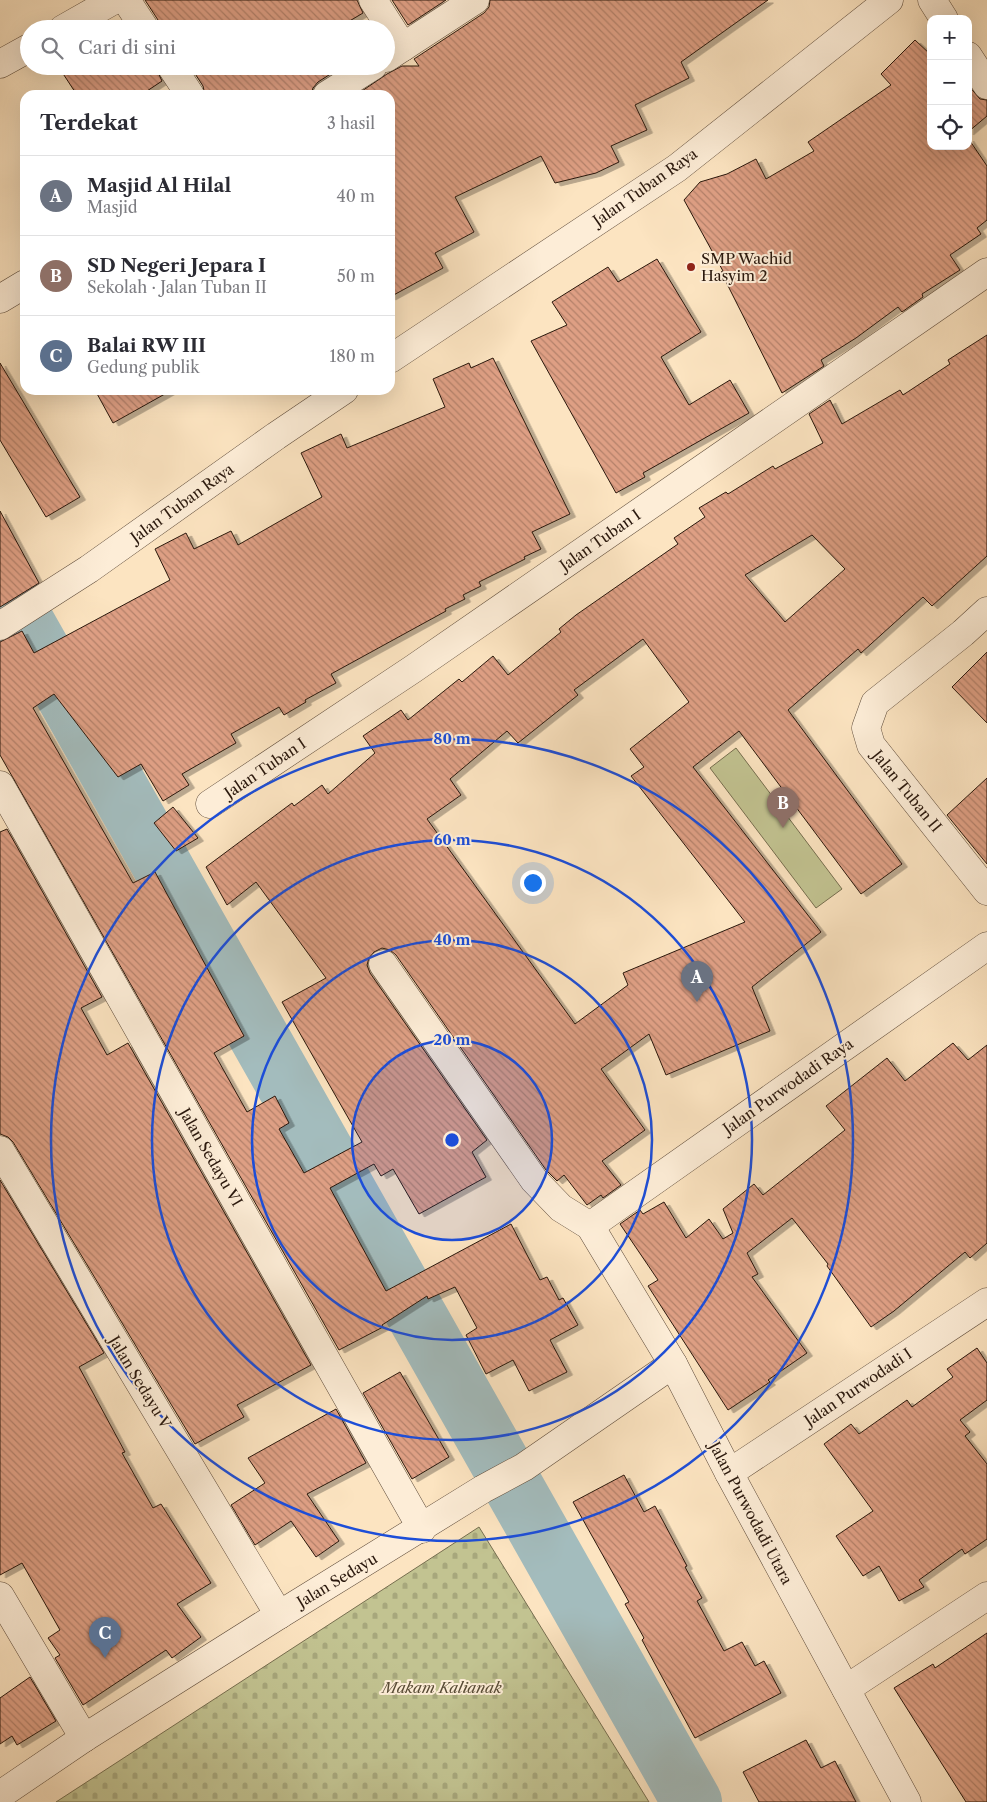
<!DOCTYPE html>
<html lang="id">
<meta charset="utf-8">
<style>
:root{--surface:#fff;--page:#f7f7f7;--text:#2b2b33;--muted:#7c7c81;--line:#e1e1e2;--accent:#8f2418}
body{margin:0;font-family:"Libre Caslon Text",serif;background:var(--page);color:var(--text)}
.controls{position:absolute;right:15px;top:15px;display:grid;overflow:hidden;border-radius:10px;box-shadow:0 5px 20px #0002}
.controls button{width:45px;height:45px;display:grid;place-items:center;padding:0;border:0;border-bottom:1px solid var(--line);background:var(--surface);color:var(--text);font:25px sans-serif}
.you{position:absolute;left:532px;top:882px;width:18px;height:18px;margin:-12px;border:4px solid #fff;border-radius:50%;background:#1a73e8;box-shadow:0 0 0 8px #1a73e833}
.badge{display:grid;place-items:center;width:32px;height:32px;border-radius:50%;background:var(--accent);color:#fff;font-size:16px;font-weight:700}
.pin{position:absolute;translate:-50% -41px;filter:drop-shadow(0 1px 2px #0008)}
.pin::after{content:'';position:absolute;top:26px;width:18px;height:15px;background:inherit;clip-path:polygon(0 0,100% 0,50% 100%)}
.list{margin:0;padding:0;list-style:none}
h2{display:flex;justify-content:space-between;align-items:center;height:65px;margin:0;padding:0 20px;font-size:21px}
h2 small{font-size:16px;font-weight:400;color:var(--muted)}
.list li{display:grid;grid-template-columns:32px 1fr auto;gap:15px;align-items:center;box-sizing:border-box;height:80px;padding:0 20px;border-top:1px solid var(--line)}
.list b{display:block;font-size:19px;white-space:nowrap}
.list p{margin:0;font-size:16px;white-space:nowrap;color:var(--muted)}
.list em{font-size:16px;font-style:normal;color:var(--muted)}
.icon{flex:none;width:28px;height:28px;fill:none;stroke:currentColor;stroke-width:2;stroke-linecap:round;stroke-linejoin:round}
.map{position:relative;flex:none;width:987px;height:1802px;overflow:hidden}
.search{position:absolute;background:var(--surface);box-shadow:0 5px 20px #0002;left:20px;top:20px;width:375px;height:55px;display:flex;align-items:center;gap:12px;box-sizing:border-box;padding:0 18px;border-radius:28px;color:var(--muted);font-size:19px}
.panel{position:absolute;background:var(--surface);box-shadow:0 5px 20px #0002;left:20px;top:90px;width:375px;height:305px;border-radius:15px}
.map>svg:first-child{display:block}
.cemetery{fill:url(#cemetery-stones);stroke:#766e4f}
.garden{fill:#c2c391;stroke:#766e4f}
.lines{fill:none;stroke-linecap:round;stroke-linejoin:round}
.river{stroke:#a3bcbd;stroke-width:60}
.building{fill:url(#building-back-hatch);stroke:#2a180d;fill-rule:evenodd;filter:url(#shadow)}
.minor-casing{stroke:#5e4b3a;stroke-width:29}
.minor{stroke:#fdedd7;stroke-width:28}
.ring{fill:none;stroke:#1d4ed8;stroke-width:2.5}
.poi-dot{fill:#8f2418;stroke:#fdedd7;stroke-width:2}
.labels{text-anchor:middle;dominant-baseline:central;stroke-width:4;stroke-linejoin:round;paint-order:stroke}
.street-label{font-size:15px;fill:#2a180d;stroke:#fdedd7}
.poi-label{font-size:15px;fill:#2a180d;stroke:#fdedd7;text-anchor:start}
.park-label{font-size:15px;font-style:italic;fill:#584b35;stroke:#fdedd7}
.centre{fill:#1d4ed8;stroke:#fdedd7;stroke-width:2.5}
.ring-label{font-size:15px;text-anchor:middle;font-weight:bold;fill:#1d4ed8;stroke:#fdedd7;stroke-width:4;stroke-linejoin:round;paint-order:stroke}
</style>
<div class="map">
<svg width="987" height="1802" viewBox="0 0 987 1802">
<defs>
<pattern id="cemetery-stones" width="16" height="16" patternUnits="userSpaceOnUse" patternTransform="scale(1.25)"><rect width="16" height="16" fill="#c2c391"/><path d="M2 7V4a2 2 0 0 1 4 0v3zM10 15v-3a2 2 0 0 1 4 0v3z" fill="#a7a77c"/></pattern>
<pattern id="building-back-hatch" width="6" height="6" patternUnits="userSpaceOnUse" patternTransform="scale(1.25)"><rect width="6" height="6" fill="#de9f84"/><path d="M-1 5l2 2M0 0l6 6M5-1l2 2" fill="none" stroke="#b4816a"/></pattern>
<filter id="shadow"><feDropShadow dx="5.5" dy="3" stdDeviation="0" flood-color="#0004"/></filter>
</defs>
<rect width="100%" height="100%" fill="#fce4c1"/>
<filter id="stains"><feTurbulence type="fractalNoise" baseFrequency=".004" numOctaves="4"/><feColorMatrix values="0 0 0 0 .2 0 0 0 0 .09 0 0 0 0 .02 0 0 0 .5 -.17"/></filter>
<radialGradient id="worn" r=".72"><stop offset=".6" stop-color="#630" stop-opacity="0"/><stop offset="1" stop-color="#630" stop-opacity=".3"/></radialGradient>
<path class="cemetery" d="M479,1527L649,1802H56Z"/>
<path class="garden" d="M736,748L842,889L816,908L710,768Z"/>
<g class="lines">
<path class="river" d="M0,579L692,1802"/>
</g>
<g class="building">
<path d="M145,0H357L363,13L336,29H161L158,20Z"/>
<path d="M392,0H446L408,25Z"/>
<path d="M490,0H768L681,62L689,78L635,105L647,130L611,146L619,162L596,173L555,183L541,156L455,197L474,232L435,253L443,268L390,297V95H356L387,74L402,66H419L414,59L484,13L489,7Z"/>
<path d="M915,40L931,55V146H968V138L987,166V220L977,228L981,234L950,255L960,270L922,294L923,297L902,312L898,307L856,338L821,360L824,366L782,393L721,272L723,271L684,200L700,182L727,174L756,159L766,179L814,151L808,142L891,85L881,74Z"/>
<path d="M58,66H155L162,81L141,95H77Z"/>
<path d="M190,66H343L318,82L313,88L311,95H205L203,86Z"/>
<path d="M968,85L980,99L987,100V116L968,132Z"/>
<path d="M657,259L701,332L661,357L689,405L730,380L749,413L643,473L645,477L616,493L531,341L567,325L552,302L608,267L618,282Z"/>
<path d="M987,335V556L932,606L923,597L861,653L858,649L788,710L902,864L861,894L739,731L693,767L821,932L752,987L770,1031L666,1075L649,1034L601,1069L645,1130L602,1161L621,1185L603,1198L601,1195L587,1205L564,1175L557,1181L546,1170L396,955L390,950L382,948L374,952L369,958L367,965L370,973L487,1140L472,1152L486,1177L419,1214L393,1169L381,1176L374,1164L330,1188L386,1291L511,1224L540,1280L547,1277L559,1300L563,1298L578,1325L550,1340L567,1372L529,1391L513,1360L486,1374L466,1335L477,1328L455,1287L428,1299L427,1296L382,1325L383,1327L339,1350L0,755V642L22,631L34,653L170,580L155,549L186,533L194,549L231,531L238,545L322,497L301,453L341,434L347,448L445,407L433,379L469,363L471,368L493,358L570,514L532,532L541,549L524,557L525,559L479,582L481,586L463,595L465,599L445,609L446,611L331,674L336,683L305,700L306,702L284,715L279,707L231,734L236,743L182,774L189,785L163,801L141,764L118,777L54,694L33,708L133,883L155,872L244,1036L214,1053L247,1112L275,1096L289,1123L279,1129L304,1173L362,1142L282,1002L326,978L256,882L227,905L206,867L292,803L294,806L322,785L328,794L375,753L363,736L401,710L408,720L459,679L462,682L493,656L508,675L561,632L559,629L576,615L678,544L674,538L705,517L699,508L726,492L728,494L773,466L775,469L823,443L809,414L830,400L842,424L900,390L903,395L950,364L948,360ZM812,535L845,569L785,622L745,575ZM643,639L689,702L630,749L644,767L631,776L745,922L623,973L628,985L575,1024L427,819L461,795L450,779L507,731L518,743L578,695L574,690Z"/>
<path d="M0,363L80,497L46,517L0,440Z"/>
<path d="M95,390H172L113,423Z"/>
<path d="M0,511L39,583L0,607Z"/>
<path d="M987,652V723L952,687Z"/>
<path d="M987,778V864L947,815Z"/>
<path d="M173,807L198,838L176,851L154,823Z"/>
<path d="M7,829L102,997L81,1008L107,1055L128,1043L311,1365L237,1405L244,1417L195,1444L13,1142L8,1137L0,1134V832Z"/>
<path d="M953,1043L968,1060L987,1045V1243L970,1258L965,1252L894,1311L871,1327L827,1266L828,1264L792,1218L747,1253L758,1274L752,1277L807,1353L768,1380L770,1382L728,1410L648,1286L658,1280L620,1224L640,1210L643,1214L664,1202L686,1238L709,1219L723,1239L733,1233L723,1209L754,1184L763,1195L845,1130L826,1106L887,1058L905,1081Z"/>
<path d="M0,1180L104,1353L79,1367L125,1452L122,1453L153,1508L161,1504L211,1583L177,1604L201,1637L172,1658L166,1650L83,1705L55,1658L60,1655L48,1638L60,1630L22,1563L0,1575Z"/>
<path d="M977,1348L987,1363V1400L960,1420L970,1432L965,1436L987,1464V1539L965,1554L962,1549L919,1580L924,1587L899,1601L879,1566L863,1576L836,1536L873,1511L824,1444L851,1424L859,1434L907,1400L912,1407L953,1377L947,1369Z"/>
<path d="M400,1372L449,1457L412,1479L363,1393Z"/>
<path d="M336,1409L366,1463L307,1494L339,1541L316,1557L291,1521L255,1545L231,1505L265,1483L248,1458Z"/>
<path d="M624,1475L644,1512L655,1506L687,1566L685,1567L702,1598L697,1601L724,1651L742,1642L755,1666L764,1661L781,1693L695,1738L642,1640L644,1638L625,1604L629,1602L573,1502Z"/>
<path d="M987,1633V1802H966L894,1688L933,1664L935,1668Z"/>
<path d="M30,1677L56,1721L17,1745L12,1736L0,1744V1698Z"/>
<path d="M806,1740L821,1768L835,1761L856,1802H759L743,1772Z"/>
</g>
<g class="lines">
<g class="minor-casing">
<g id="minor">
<path d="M126,0L145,29"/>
<path d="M373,0L403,47"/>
<path d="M932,0L944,19"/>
<path d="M63,29L114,0"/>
<path d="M968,56L987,85"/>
<path d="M386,58L475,0"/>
<path d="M0,64L29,48"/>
<path d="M171,66L190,95"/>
<path d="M327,95L373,66"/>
<path d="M0,299L25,284"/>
<path d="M390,359L677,168L889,0"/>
<path d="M987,611L963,633L875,703L866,728L871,745L987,891"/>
<path d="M0,626L89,569L276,436L344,390"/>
<path d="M0,785L422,1529"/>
<path d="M210,804L413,669L987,272"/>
<path d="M383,964L534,1180L561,1208L590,1226L673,1364L729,1473L907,1802"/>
<path d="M0,1150L279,1615"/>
<path d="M590,1226L987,946"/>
<path d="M729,1473L987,1302"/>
<path d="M0,1596L84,1738"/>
<path d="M846,1689L987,1596"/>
<path d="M0,1795L84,1738L279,1615L483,1489L524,1467L673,1364"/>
</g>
</g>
<use href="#minor" class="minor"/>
</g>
<circle cx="452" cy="1140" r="100" fill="#1d4ed8" fill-opacity=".12"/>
<g class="ring">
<circle cx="452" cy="1140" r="100"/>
<circle cx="452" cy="1140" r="200"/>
<circle cx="452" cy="1140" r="300"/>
<circle cx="452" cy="1140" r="401"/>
</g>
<circle class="poi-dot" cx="691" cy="267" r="5"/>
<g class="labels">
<g class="street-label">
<text transform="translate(645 187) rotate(-35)">Jalan Tuban Raya</text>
<text transform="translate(182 503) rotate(-36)">Jalan Tuban Raya</text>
<text transform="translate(600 540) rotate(-35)">Jalan Tuban I</text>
<text transform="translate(265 768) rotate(-34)">Jalan Tuban I</text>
<text transform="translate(907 791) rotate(51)">Jalan Tuban II</text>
<text transform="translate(788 1086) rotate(-35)">Jalan Purwodadi Raya</text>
<text transform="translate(211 1157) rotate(60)">Jalan Sedayu VI</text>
<text transform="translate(140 1382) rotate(59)">Jalan Sedayu V</text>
<text transform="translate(858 1387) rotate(-34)">Jalan Purwodadi I</text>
<text transform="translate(751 1513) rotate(62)">Jalan Purwodadi Utara</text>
<text transform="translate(337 1580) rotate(-31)">Jalan Sedayu</text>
</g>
<g class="poi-label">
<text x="701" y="258">SMP Wachid<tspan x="701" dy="17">Hasyim 2</tspan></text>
</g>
<g class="park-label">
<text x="442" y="1687">Makam Kalianak</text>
</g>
</g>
<circle cx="452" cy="1140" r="8" class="centre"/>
<g class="ring-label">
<text x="452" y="744">80 m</text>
<text x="452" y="845">60 m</text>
<text x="452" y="945">40 m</text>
<text x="452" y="1045">20 m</text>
</g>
<rect width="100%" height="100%" filter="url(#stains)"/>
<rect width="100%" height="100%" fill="url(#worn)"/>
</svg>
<div class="controls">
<button>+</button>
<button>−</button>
<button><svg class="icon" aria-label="locate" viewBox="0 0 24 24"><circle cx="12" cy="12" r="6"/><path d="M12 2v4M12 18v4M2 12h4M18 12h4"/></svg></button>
</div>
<div class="you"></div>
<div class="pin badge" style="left:697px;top:1002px;background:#6b7280">A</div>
<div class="pin badge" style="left:783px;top:828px;background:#8d6e63">B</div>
<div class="pin badge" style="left:105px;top:1658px;background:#5c6f8a">C</div>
<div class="search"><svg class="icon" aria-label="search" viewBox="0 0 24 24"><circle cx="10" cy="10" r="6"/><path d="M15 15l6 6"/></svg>Cari di sini</div>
<section class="panel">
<h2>Terdekat<small>3 hasil</small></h2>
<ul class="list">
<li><span class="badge" style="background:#6b7280">A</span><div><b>Masjid Al Hilal</b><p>Masjid</p></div><em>40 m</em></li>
<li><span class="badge" style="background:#8d6e63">B</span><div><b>SD Negeri Jepara I</b><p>Sekolah · Jalan Tuban II</p></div><em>50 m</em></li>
<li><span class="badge" style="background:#5c6f8a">C</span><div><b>Balai RW III</b><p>Gedung publik</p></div><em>180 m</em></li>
</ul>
</section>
</div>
